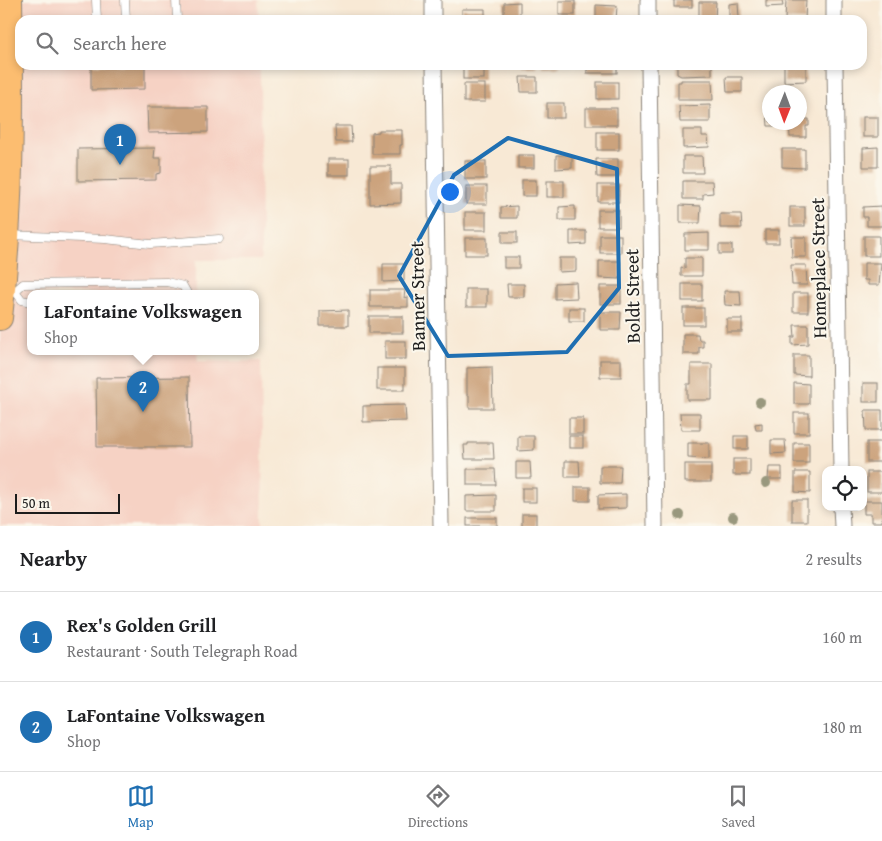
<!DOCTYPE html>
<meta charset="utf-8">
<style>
:root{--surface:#fff;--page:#f6f6f6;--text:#202124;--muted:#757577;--line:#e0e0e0;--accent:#1f6fb2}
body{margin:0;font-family:"Gentium Book Plus",serif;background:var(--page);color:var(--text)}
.controls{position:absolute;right:15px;bottom:15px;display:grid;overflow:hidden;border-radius:10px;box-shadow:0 2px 8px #0003}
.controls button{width:45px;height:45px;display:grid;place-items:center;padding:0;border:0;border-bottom:1px solid var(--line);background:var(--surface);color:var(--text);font:25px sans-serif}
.compass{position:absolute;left:762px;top:85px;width:45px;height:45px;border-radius:50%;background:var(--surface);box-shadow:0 2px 8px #0003;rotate:181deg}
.scale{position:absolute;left:15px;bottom:12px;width:105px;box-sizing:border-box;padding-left:5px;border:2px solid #1c1c1c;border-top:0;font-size:14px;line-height:18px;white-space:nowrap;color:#1c1c1c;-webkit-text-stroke:4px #fbf7ec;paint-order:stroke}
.you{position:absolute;left:449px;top:191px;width:18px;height:18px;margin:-12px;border:4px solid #fff;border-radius:50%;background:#1a73e8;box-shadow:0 0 0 8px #1a73e833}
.badge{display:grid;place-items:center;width:32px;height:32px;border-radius:50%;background:var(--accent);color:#fff;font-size:16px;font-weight:700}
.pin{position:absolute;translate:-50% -41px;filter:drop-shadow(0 1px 2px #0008)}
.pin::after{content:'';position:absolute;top:26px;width:18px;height:15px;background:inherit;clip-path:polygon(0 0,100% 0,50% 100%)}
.popup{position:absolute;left:27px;top:290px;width:232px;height:65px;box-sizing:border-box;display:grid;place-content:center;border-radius:10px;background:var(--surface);filter:drop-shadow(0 1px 4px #0005);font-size:16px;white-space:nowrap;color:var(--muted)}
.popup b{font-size:19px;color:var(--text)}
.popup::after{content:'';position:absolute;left:50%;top:100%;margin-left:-10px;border:10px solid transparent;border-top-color:var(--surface)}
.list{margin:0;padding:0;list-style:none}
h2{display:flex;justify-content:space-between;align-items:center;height:65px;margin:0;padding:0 20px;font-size:21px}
h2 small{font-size:16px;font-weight:400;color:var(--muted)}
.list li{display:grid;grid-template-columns:32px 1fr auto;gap:15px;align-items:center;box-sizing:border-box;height:90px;padding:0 20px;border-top:1px solid var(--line)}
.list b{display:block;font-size:19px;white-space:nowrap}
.list p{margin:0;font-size:16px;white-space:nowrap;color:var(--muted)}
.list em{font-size:16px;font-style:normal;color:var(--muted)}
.icon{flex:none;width:28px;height:28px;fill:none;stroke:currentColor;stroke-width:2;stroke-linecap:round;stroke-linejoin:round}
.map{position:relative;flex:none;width:882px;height:526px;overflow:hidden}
.search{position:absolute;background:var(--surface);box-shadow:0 2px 8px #0003;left:15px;right:15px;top:15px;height:55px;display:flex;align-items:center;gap:12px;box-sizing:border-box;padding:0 18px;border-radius:15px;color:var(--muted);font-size:19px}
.sheet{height:245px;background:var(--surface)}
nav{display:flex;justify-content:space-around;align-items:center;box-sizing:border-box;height:70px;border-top:1px solid var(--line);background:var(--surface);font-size:14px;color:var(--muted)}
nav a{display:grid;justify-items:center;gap:2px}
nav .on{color:var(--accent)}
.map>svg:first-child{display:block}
.built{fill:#f6d2c4}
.building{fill:#cca37d}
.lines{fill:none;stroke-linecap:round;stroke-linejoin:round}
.lane-casing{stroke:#8a8278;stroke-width:9}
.street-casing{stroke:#8a8278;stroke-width:17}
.primary-casing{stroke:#8a8278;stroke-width:26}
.lane{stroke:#fff;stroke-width:8}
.street{stroke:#fff;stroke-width:15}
.primary{stroke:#fcbd6f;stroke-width:24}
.tree{fill:#99987e}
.marked{fill:none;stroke:#1f6fb2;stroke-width:4;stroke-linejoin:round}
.labels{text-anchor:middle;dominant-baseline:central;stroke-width:4;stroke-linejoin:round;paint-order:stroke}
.street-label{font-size:19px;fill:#1c1c1c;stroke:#fbf7ec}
</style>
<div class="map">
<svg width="882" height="526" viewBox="0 0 882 526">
<rect width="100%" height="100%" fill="#fbf7ec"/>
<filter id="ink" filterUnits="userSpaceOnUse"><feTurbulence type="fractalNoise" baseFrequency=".02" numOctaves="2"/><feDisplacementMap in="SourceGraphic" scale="10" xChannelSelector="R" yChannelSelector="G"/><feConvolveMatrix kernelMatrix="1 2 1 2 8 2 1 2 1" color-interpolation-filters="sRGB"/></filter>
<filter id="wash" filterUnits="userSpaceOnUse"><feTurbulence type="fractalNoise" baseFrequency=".0096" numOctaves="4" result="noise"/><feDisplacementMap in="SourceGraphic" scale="20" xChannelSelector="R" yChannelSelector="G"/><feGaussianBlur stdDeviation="1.12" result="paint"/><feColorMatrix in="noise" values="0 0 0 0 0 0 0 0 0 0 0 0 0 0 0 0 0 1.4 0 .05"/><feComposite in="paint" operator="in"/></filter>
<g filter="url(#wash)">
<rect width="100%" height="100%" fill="#f8e9d5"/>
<path class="built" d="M0,0H258L259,20H20V65H260L261,260H196V293H31V351H197L198,361H261L263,526H0Z"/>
<g id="blocks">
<g class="building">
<rect x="674" y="0" width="18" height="7"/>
<path d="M766,0H782L783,6L766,7Z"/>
<path d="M786,0H806L805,20H785Z"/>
<rect x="559" y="1" width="16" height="14"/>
<path d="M520,2V17L504,18V3Z"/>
<path d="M699,2H716L715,19H699Z"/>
<path d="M738,3L739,18H729V4Z"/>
<path d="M596,5L617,6L616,20H596Z"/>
<path d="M462,9H485V20H460V16H462Z"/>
<path d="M91,65H145V89L91,90Z"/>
<rect x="463" y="65" width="21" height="14"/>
<rect x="521" y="65" width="16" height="3"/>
<rect x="543" y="65" width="17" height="3"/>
<rect x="587" y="65" width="30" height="8"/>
<path d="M677,65H712V75L681,76L677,74Z"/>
<path d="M784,65H806V81L784,82Z"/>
<path d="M520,77H537V92H521Z"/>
<path d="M726,77H742V92H727Z"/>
<path d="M681,80H712L713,100H678V82H681Z"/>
<rect x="597" y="82" width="21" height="17"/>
<rect x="464" y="84" width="21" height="18"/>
<rect x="547" y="103" width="17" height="15"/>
<path d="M710,105V122H680L679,106Z"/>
<path d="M147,107H208V132L148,133Z"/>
<rect x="586" y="108" width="31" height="17"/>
<path d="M767,114H770V122H782V126H768Z"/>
<rect x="863" y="117" width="15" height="20"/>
<path d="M800,119H809V126H806V137H790L789,122H800Z"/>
<path d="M335,126H351L352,142H336Z"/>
<path d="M379,130H402V145H400V154H372V133L379,132Z"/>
<path d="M683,130H702V136H708L709,147L683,148Z"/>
<rect x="597" y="132" width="22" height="18"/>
<path d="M878,147V167H863V148Z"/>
<path d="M155,148L154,158H161V173L156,174V180L78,181V149Z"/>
<path d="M782,149H805V168L782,167Z"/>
<rect x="518" y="155" width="16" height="13"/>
<path d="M556,155H572V168L556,169Z"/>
<path d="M683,156H702L703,173H683Z"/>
<rect x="328" y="159" width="21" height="16"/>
<path d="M596,159H618V177H597Z"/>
<rect x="465" y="161" width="21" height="18"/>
<path d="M370,166H391V184H401V203L370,204Z"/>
<rect x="522" y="180" width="14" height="16"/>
<rect x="547" y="181" width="17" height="16"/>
<path d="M683,181H712L713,193L703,194V199H683Z"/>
<rect x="598" y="185" width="21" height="17"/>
<rect x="466" y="186" width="21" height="18"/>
<path d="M680,205L701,206L700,223H680Z"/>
<path d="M517,206V218H501V207Z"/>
<path d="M575,206V220H559V207Z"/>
<path d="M882,206V226H867V217H863V207Z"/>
<rect x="790" y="207" width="15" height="19"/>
<rect x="598" y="210" width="21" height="17"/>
<rect x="465" y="212" width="21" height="18"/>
<path d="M720,214H741L742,228H720Z"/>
<rect x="765" y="230" width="14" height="13"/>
<path d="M570,231H586V244L570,245Z"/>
<rect x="502" y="232" width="15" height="11"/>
<path d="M709,233V250H685V234Z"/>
<rect x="600" y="235" width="21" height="18"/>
<rect x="864" y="236" width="15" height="20"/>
<path d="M791,237H806V257H792Z"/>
<rect x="465" y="238" width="22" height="17"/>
<rect x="719" y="245" width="13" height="9"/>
<rect x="504" y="257" width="15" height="11"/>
<path d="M559,258H576V271L559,272Z"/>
<path d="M685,258H702V276H681V267L685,268Z"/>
<path d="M599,261H620V279L599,278Z"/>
<path d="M864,263H881L879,285H868V280H864Z"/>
<path d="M383,264H404V281L383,282Z"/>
<path d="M791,265H806L807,285H792Z"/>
<path d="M576,282L577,298L555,299V283Z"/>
<path d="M507,284H524V297H508Z"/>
<rect x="682" y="284" width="20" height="17"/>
<rect x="600" y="286" width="21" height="18"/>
<rect x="466" y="289" width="21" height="18"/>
<path d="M370,290H405L404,298L408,297V307H370Z"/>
<path d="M724,291H740L741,306L725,305Z"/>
<rect x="793" y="293" width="15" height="19"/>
<rect x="569" y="308" width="15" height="13"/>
<rect x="683" y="308" width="21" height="17"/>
<path d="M348,310V326H320V311Z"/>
<path d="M600,312H621L620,330H600Z"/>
<rect x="369" y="316" width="34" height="17"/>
<rect x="727" y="319" width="15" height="13"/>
<path d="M794,325H808V344L792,345V337H795Z"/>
<path d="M683,334H698L699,340H703V347H699V354H683Z"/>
<rect x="385" y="341" width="21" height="18"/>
<path d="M794,355H809V376L794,375Z"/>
<rect x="600" y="360" width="21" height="17"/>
<path d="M691,364H712V400H687V384H691Z"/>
<path d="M492,367L493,408H469V395H467V368Z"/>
<rect x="377" y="368" width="28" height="22"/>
<path d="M189,377L190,447H97L96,378Z"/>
<path d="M794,383L809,384V404H794Z"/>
<rect x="863" y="383" width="15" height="19"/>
<path d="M405,405L406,421L363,422V406Z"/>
<path d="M865,410H882V430H866Z"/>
<path d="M680,413H700V430H681Z"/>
<rect x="794" y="413" width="15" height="20"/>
<rect x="569" y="418" width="14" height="16"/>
<path d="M762,423V430H756L755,424Z"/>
<path d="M518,436H534V450L518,451Z"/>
<rect x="569" y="436" width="14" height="12"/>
<rect x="734" y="436" width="14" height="13"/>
<path d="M771,440H785L786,453L771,454Z"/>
<rect x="867" y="442" width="15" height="20"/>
<path d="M468,443H493L494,459H465L464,445H468Z"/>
<path d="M688,443H709V459L688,458Z"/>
<rect x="794" y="443" width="15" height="20"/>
<rect x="733" y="459" width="17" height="16"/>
<path d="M565,461H579L580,477H565Z"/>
<path d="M516,462H530L531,478H516Z"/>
<rect x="685" y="464" width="26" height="18"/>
<path d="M600,466H621L620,483H600Z"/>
<path d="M769,467H782V479H768Z"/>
<path d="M467,469H495L496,485H467Z"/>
<path d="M795,472H810V493L795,492Z"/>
<rect x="867" y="472" width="15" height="20"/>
<rect x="575" y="487" width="15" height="14"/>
<rect x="522" y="488" width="14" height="14"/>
<path d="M626,494V508L598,509V495Z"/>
<path d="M496,495V511H466V496Z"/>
<rect x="792" y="500" width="15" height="21"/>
<path d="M864,501H882V522H871V514H864Z"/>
<rect x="522" y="514" width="14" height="12"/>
<rect x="467" y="518" width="30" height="8"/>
</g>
</g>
</g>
<g filter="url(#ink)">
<use href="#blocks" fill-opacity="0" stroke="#8a8278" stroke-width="1"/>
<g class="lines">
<g class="lane-casing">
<g id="lane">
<path d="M96,0L97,20"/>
<path d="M125,0L126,20"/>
<path d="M176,0L177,20"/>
<path d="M9,235L105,239L150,244L219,239"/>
<path d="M5,290L15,291L23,284L167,282L183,286L187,293"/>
<path d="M15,291L22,300L31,302"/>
</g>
</g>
<g class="street-casing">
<g id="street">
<path d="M433,0V20"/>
<path d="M648,0V20"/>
<path d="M834,0V20"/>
<path d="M434,65L441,526"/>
<path d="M649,65L655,526"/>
<path d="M835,65L841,470"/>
<path d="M841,507L842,526"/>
</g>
</g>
<g class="primary-casing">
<path id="primary" d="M0,318C12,212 12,106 10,0"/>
</g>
<use href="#lane" class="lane"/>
<use href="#street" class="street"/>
<use href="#primary" class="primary"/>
</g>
<g class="tree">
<circle cx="760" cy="402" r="5"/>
<circle cx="766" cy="483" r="5"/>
<circle cx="680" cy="515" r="5"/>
<circle cx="733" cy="517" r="5"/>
</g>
</g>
<path class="marked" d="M508,138L617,169L619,288L567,352L448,356L399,276L454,175Z"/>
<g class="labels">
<g class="street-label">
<text transform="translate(818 268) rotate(-91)">Homeplace Street</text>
<text transform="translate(417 296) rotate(-91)">Banner Street</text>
<text transform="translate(632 296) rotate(-91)">Boldt Street</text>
</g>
</g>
</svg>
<div class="controls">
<button><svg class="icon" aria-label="locate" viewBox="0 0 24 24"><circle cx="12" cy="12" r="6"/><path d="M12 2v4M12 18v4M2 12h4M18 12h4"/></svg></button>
</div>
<svg class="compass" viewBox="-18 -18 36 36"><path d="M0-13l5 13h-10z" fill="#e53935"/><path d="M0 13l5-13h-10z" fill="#757577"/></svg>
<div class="scale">50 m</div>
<div class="you"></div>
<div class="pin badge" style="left:120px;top:165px">1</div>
<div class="pin badge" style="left:143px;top:412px">2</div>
<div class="popup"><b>LaFontaine Volkswagen</b>Shop</div>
<div class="search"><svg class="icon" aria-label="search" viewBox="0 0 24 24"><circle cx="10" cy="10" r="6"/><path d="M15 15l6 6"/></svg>Search here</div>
</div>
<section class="sheet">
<h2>Nearby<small>2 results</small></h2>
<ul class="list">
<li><span class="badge">1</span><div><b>Rex's Golden Grill</b><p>Restaurant · South Telegraph Road</p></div><em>160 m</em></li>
<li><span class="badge">2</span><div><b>LaFontaine Volkswagen</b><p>Shop</p></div><em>180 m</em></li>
</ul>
</section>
<nav>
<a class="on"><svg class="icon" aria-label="map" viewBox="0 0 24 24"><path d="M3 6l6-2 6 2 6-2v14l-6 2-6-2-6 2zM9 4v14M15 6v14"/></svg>Map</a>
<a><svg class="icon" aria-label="directions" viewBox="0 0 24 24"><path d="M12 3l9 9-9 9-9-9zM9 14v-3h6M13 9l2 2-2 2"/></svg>Directions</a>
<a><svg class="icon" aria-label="saved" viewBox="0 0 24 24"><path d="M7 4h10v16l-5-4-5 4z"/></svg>Saved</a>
</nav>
